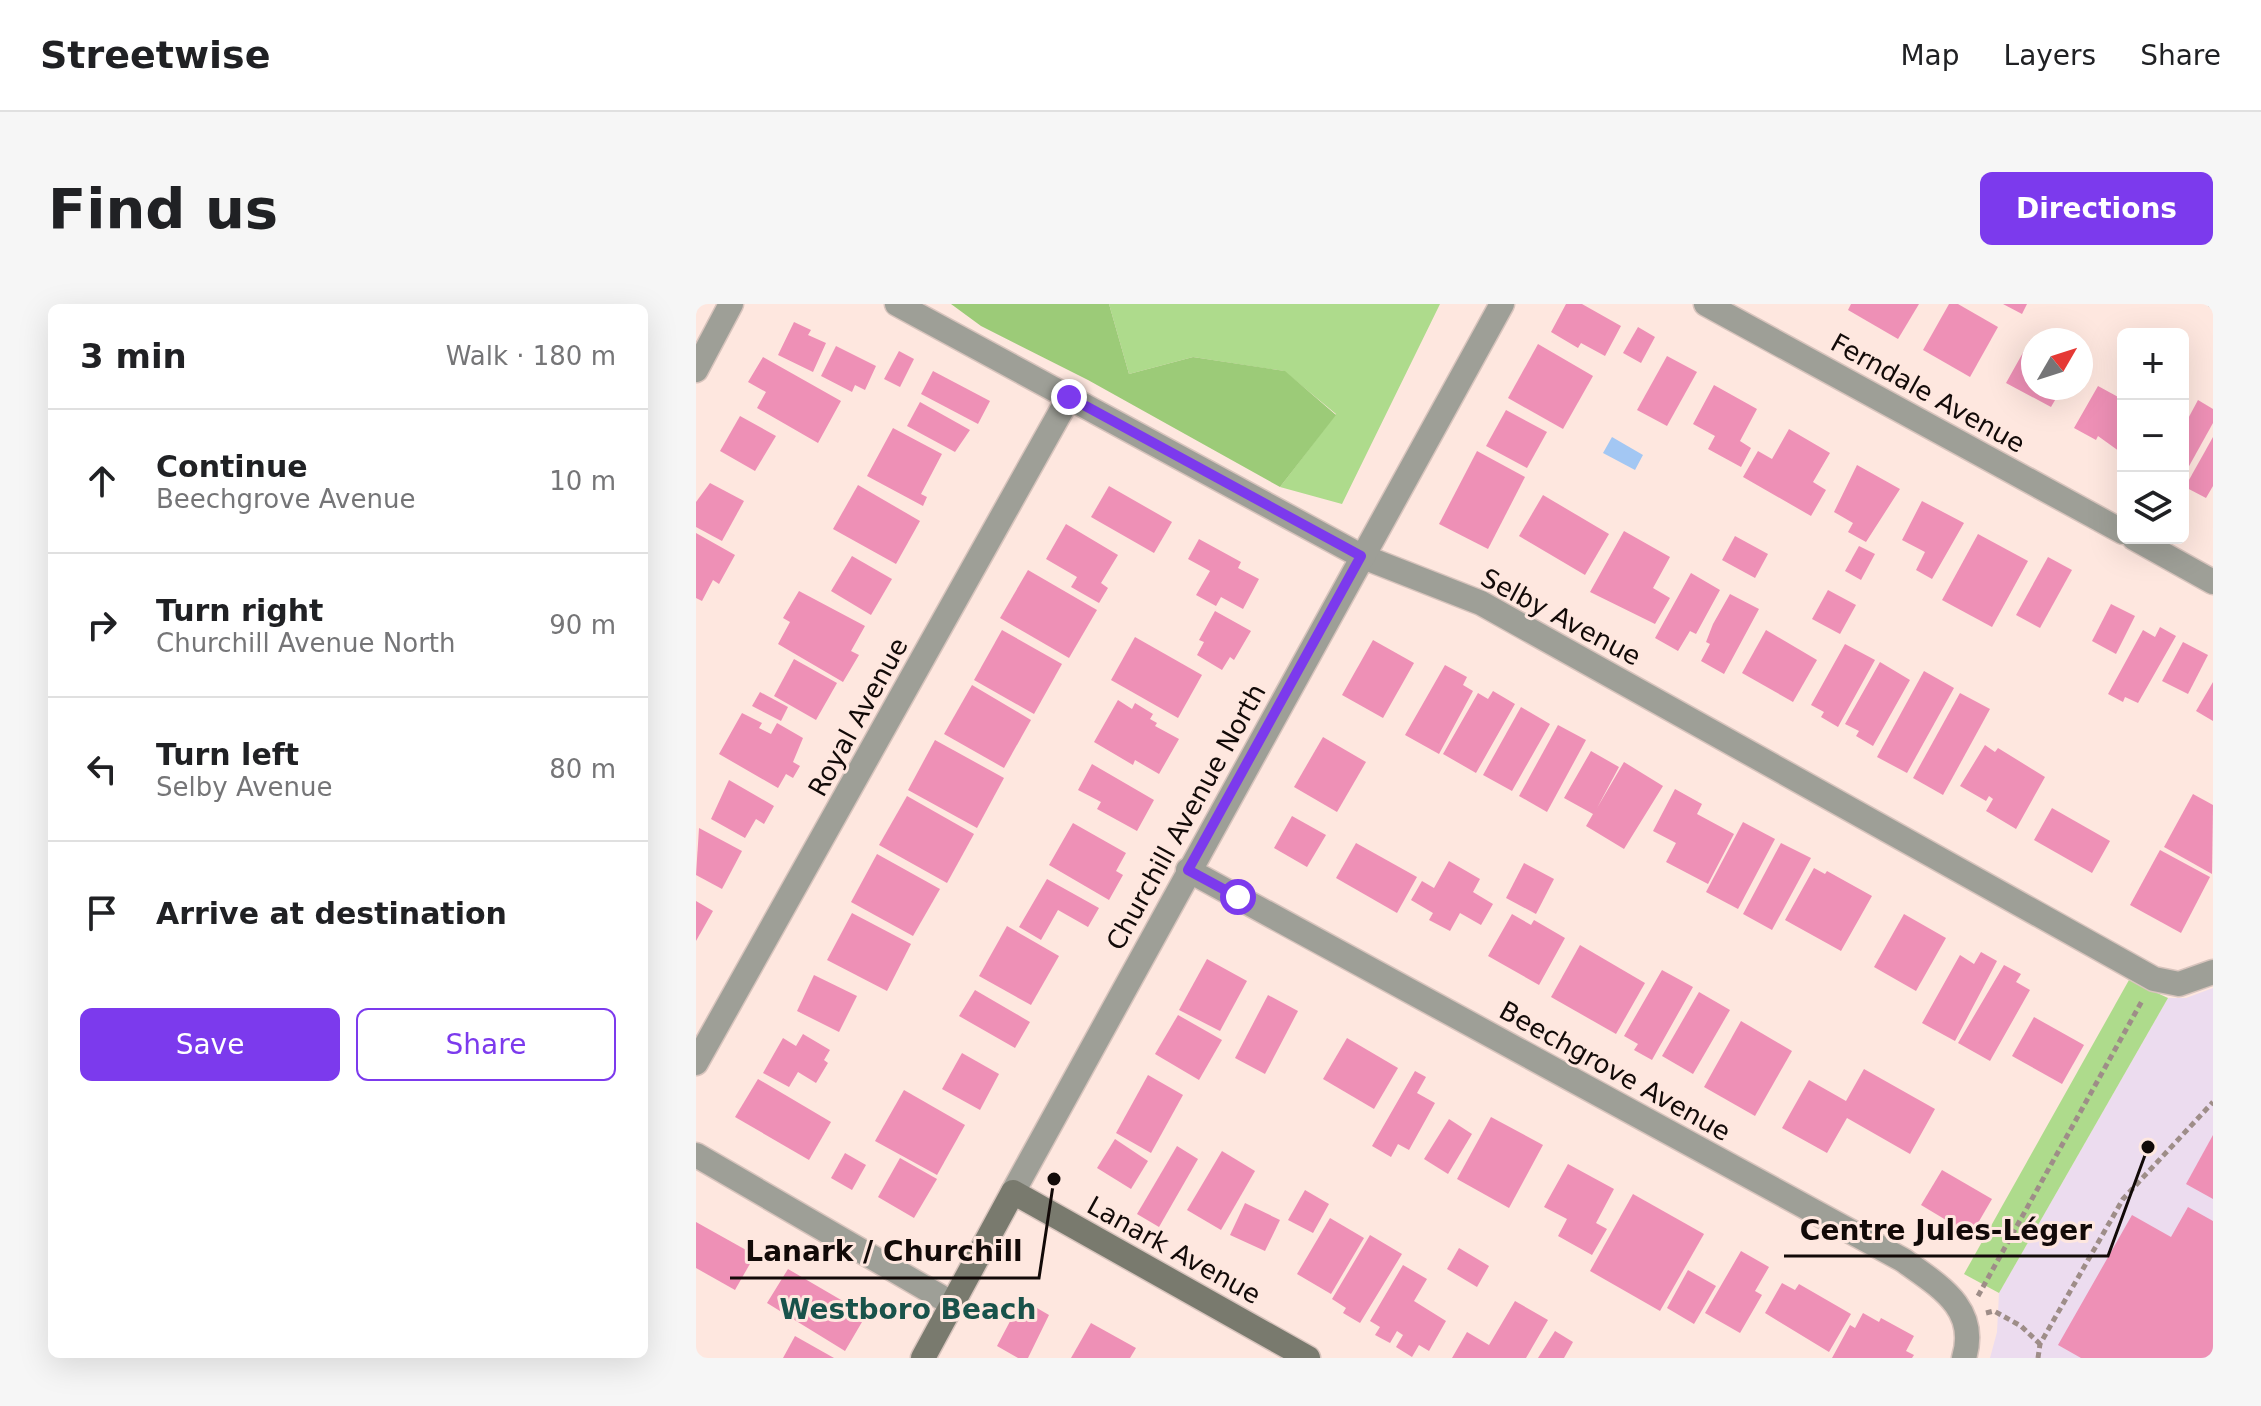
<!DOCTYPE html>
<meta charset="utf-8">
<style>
:root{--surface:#fff;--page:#f6f6f6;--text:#202124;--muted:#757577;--line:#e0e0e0;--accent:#7c3aed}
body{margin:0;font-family:"DejaVu Sans",sans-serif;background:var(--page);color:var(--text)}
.controls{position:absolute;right:24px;top:24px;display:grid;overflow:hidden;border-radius:12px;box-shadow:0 8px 32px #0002}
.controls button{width:72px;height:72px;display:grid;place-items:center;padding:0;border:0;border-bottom:2px solid var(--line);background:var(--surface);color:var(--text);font:40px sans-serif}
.compass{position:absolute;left:1325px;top:24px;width:72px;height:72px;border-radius:50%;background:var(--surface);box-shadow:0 8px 32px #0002;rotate:51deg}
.stop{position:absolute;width:24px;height:24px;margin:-18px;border:6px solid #7c3aed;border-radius:50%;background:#fff}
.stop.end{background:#7c3aed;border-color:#fff;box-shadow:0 2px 8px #0008}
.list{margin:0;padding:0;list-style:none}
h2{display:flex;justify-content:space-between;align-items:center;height:104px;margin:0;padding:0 32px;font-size:34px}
h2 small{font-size:26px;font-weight:400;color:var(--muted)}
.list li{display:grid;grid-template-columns:52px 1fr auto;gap:24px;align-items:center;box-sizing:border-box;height:144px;padding:0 32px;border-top:2px solid var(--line)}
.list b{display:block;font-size:30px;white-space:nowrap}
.list p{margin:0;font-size:26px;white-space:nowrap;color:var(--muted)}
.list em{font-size:26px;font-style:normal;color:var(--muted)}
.actions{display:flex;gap:16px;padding:24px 32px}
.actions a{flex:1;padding:18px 0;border:2px solid var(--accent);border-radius:12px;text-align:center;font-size:28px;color:var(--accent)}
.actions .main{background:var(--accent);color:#fff}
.icon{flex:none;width:44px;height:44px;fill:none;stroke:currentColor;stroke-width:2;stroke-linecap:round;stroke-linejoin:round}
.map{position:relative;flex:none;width:1517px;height:1054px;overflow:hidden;border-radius:12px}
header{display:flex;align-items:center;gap:48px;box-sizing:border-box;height:112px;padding:0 40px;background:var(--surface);border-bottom:2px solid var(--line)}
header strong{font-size:38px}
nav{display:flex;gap:44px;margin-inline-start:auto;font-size:28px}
.intro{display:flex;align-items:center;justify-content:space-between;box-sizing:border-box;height:192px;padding:0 48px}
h1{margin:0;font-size:56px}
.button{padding:20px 36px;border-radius:12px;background:var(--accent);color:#fff;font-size:28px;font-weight:700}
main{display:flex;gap:48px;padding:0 48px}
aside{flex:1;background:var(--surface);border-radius:12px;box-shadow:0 8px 32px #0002}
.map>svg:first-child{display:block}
.education{fill:#ecdcef}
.green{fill:#aedb8c}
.forest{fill:#9ccb78}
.water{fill:#a3c7f3}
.building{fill:#ee90b6}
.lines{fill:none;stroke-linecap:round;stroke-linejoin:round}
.street-casing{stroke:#d8c4bd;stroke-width:27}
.secondary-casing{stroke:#d8c4bd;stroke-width:27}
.path{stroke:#9e8d88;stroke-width:5;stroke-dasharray:6 4;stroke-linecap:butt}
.street{stroke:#9e9f97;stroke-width:24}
.secondary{stroke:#797a6e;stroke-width:24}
.route{stroke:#7c3aed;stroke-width:10}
.labels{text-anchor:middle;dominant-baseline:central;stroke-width:6;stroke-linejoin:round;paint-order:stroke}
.street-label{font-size:26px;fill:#120a08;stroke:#fee7df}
.neighbourhood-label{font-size:28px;font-weight:bold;fill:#19524a;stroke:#fee7df}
.leader{fill:none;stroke:#120a08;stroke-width:3}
.callout-dot{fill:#120a08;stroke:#fee7df;stroke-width:3}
.callout-label{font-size:28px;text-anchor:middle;font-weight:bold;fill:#120a08;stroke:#fee7df;stroke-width:6;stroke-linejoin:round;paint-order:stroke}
</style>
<header>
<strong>Streetwise</strong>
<nav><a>Map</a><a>Layers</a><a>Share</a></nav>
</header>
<div class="intro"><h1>Find us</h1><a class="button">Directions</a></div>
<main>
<aside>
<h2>3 min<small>Walk · 180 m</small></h2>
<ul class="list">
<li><svg class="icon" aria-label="ahead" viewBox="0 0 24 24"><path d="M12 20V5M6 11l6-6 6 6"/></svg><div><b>Continue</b><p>Beechgrove Avenue</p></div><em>10 m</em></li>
<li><svg class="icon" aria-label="right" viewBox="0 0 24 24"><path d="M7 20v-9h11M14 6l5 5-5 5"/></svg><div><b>Turn right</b><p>Churchill Avenue North</p></div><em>90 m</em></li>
<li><svg class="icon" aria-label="left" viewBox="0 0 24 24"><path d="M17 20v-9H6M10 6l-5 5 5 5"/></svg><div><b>Turn left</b><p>Selby Avenue</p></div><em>80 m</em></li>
<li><svg class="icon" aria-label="arrive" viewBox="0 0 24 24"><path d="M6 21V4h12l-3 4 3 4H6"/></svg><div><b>Arrive at destination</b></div></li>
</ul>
<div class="actions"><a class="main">Save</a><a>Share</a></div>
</aside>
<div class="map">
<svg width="1517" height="1054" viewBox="0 0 1517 1054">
<rect width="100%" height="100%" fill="#fee7df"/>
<path class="education" d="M1517,684V1054H1294L1301,1028L1303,989L1472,694H1490Z"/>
<g class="green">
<path d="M413,0H744L646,200L584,183L640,110L588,67L497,53L433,70Z"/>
<path d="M1433,676L1472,694L1303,989L1268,970Z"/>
</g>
<path class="forest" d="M255,0H413L433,70L497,53L589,67L640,111L584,183L392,76L285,22Z"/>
<path class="water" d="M916,133L947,151L939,166L907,149Z"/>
<g class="building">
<path d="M870,0H886L925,22L909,52L885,39L882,44L855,28Z"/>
<path d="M1155,0H1223L1202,35L1152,6Z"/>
<path d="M1253,0H1262L1302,23L1274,73L1227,46Z"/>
<path d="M1307,0H1331L1326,10Z"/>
<path d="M98,18L115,26L112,31L130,39L117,68L82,51Z"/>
<path d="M942,23L959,33L945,59L927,49Z"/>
<path d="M1334,36L1337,38V84H1366L1355,103L1310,79Z"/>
<path d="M842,40L897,72L867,125L812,94Z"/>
<path d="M140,42L180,62L169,86L159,81L156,88L125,72Z"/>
<path d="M203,47L218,55L204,83L188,75Z"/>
<path d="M971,52L1001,68L971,122L941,106Z"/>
<path d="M67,53L145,97L122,139L61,104L70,88L52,78Z"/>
<path d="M237,67L294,97L282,120L225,90Z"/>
<path d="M1018,81L1061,105L1044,137L1055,144L1045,163L1012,145L1019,132L997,120Z"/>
<path d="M1402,82L1424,94L1427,88V150L1402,132L1400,136L1378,124Z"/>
<path d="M1502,96L1517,105V119L1487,173V124Z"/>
<path d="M224,98L274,126L259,148L211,122Z"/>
<path d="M810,106L851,128L831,164L790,142Z"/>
<path d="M44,112L80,132L59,167L24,147Z"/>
<path d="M197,124L246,150L225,190L231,193L227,202L171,172Z"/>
<path d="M1093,125L1134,149L1117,178L1130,186L1115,212L1047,173L1062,147L1076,155Z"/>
<path d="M1517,133V182L1510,194L1489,183Z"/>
<path d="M781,147L829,173L792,245L743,220Z"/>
<path d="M1161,161L1204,185L1170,238L1152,228L1157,219L1138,208Z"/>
<path d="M14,179L48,197L26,237L0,223V198Z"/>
<path d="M162,181L224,217L200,260L137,225Z"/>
<path d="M413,182L476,218L458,249L395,213Z"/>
<path d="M847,191L913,230L889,271L823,232Z"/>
<path d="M1226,197L1268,219L1236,275L1220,266L1229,248L1206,236Z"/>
<path d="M370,220L422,251L405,279L412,284L403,299L375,283L381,273L350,255Z"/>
<path d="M928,227L974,253L957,284L974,294L959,320L894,288Z"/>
<path d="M0,229L39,251L23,280L17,276L6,297L0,294Z"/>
<path d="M1282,230L1332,257L1296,323L1246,296Z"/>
<path d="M1039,232L1072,250L1059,274L1026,256Z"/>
<path d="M503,235L545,258L542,264L563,275L547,305L525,293L520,302L500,291L514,267L492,255Z"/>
<path d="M1163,242L1179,250L1165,276L1149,267Z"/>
<path d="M156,252L196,275L175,311L135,287Z"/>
<path d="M1352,253L1376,266L1344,324L1320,311Z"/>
<path d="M332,266L401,306L373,354L304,314Z"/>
<path d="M995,269L1024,286L1000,330L994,327L982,347L959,334Z"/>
<path d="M1132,286L1160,301L1144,330L1116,315Z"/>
<path d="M103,287L169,322L155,347L163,351L147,378L82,340L94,318L87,314Z"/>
<path d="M1034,290L1063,305L1028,370L1005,357L1014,340L1010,338L1017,320Z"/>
<path d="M1415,300L1439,312L1420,350L1396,337Z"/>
<path d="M519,307L555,327L538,356L534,353L526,366L501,351L508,338L503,336Z"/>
<path d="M1464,323L1480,332L1442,399L1429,393L1427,398L1412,390L1447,326L1459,333Z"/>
<path d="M306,326L366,360L338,410L278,376Z"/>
<path d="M1070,326L1121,356L1097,398L1046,369Z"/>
<path d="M439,333L506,371L482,414L415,376Z"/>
<path d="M677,336L718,359L687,414L646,391Z"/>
<path d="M1487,338L1512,351L1492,390L1466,377Z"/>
<path d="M1149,340L1179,356L1142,423L1125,413L1128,408L1115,401Z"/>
<path d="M98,355L141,379L120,416L78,392Z"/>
<path d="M1184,358L1214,376L1177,442L1160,432L1163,427L1149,420Z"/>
<path d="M749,361L771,373L767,381L777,387L743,450L709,431Z"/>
<path d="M1228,367L1258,384L1211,469L1181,453Z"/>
<path d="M1517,378V417L1500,407Z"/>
<path d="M276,381L335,416L308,464L248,430Z"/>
<path d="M797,387L819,400L780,469L747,450L782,389L792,395Z"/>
<path d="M64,388L92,403L85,417L56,402Z"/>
<path d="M1264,389L1294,405L1247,491L1217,474Z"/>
<path d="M422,396L436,405L439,399L457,410L454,415L461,419L459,422L483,435L463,470L439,456L437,461L398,438Z"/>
<path d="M825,403L854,420L816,487L787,471Z"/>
<path d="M46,409L66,419L63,424L75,430L81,419L107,434L97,458L104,462L97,474L90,470L82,484L23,450Z"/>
<path d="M862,421L890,436L851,508L823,492Z"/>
<path d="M627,433L670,458L641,508L598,483Z"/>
<path d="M239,436L308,474L281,524L212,486Z"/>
<path d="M1289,441L1299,448L1302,444L1349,473L1320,525L1290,507L1297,495L1293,492L1290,497L1264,482Z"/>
<path d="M895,447L923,463L901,504L928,458L967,482L928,545L890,522L897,510L868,494Z"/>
<path d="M396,460L458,496L441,527L401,505L405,498L382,486Z"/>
<path d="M33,476L78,502L68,520L60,515L49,534L15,515Z"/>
<path d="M979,485L1006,500L1001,510L1038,530L1012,580L970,558L980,539L957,527Z"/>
<path d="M1497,490L1517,501L1516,570L1468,543Z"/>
<path d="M211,492L278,530L251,579L183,541Z"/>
<path d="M1356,504L1414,537L1396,569L1338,536Z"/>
<path d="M596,512L630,531L611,563L578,544Z"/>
<path d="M1047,518L1079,535L1042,605L1010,588Z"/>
<path d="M377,519L430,549L420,567L427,571L413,596L353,561Z"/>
<path d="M3,524L46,547L26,585L0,571Z"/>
<path d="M660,539L721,573L701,609L640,574Z"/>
<path d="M1085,539L1115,554L1076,626L1047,610Z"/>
<path d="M1464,546L1514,573L1485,629L1434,601Z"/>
<path d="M181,550L244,585L217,632L155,598Z"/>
<path d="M753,557L784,575L777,588L797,600L785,621L764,609L754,627L733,616L737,609L715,596L726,577L738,584Z"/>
<path d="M828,559L858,575L840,610L810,594Z"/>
<path d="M1118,564L1129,570L1131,567L1176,592L1145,647L1089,616Z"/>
<path d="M351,575L403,604L392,623L362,606L345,636L323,623Z"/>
<path d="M0,597L17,607L0,637Z"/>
<path d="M156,609L215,640L191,687L131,656Z"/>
<path d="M816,610L835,621L838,616L869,634L843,681L792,652Z"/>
<path d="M1208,610L1250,634L1220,687L1178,663Z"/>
<path d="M311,622L363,652L335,701L283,672Z"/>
<path d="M884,641L949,679L920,730L855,693Z"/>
<path d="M1285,648L1301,657L1259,737L1226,719L1264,651L1278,660Z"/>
<path d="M511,655L551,677L524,727L483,706Z"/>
<path d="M1308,661L1325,670L1320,678L1334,686L1294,757L1262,739Z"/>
<path d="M966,666L997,683L956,756L938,746L942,740L928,732Z"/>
<path d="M118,671L161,692L143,728L101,707Z"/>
<path d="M279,686L334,718L319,744L263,712Z"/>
<path d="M1003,688L1034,706L997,770L966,752Z"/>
<path d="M572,691L602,707L569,770L539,754Z"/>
<path d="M482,711L526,736L503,776L459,750Z"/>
<path d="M1338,713L1388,741L1366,780L1316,752Z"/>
<path d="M1045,717L1096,747L1059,812L1008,783Z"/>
<path d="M107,730L134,746L128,756L132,759L120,779L102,768L93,783L67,769L87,734L100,742Z"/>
<path d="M651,734L702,764L678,805L627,775Z"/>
<path d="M266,749L303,770L284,806L246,785Z"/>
<path d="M1168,765L1239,805L1214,850L1151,814L1131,849L1086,824L1113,776L1150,797Z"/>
<path d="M719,767L730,773L721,789L739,799L713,846L702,840L695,853L676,842Z"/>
<path d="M452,771L487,791L455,849L420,829Z"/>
<path d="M62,775L135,818L113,856L39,813Z"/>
<path d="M208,786L269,821L241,871L179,837Z"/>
<path d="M795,813L847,841L813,904L761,875Z"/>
<path d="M753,815L776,830L752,870L728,855Z"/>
<path d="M1517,831V895L1490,880Z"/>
<path d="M419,835L452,857L435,885L401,864Z"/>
<path d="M481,842L502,855L463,923L441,910Z"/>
<path d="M526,847L559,867L525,926L491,906Z"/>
<path d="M149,849L170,861L156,886L135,874Z"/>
<path d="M204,854L241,875L218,914L182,893Z"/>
<path d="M872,860L918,885L900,919L911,925L896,951L862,932L871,915L848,903Z"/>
<path d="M1246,866L1296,895L1275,931L1225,901Z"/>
<path d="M609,886L633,900L617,929L592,916Z"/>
<path d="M937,890L1008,930L964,1007L894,967Z"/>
<path d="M549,899L584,916L569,947L534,931Z"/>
<path d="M1492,903L1517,917V1054H1385L1362,1041L1436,911L1475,933Z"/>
<path d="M634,914L668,934L635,990L601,970Z"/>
<path d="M0,918L59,951L39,986L0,964Z"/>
<path d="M674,931L706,950L664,1019L647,1009L650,1004L636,995Z"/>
<path d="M763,944L793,962L781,983L751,965Z"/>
<path d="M1045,947L1073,963L1059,987L1066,991L1044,1029L1009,1009Z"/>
<path d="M707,961L731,975L718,997L750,1017L733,1047L723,1041L716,1053L700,1043L707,1031L701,1027L694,1039L679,1031L684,1023L674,1017Z"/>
<path d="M92,965L152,1000L148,1007L166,1018L149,1047L71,999Z"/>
<path d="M992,966L1020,982L998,1020L971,1004Z"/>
<path d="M1086,979L1099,986L1103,980L1155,1010L1133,1048L1069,1009Z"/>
<path d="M819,997L852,1016L830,1054H756L771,1028L793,1041Z"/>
<path d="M334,1000L353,1011L332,1054H322L301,1042L321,1004L330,1009Z"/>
<path d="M1167,1009L1183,1018L1185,1014L1218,1032L1210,1047L1218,1051L1216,1054H1136L1154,1021L1159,1024Z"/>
<path d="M395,1019L440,1044L434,1054H375Z"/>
<path d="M859,1027L877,1038L868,1054H842Z"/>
<path d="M99,1032L138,1054H87Z"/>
</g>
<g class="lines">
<g class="street-casing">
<g id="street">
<path d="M201,0L665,252L785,299L1458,675L1483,680L1517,668"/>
<path d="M1010,0L1427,228"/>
<path d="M0,66L35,0"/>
<path d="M1438,234L1517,278"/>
<path d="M492,566L1207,956C1243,982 1283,1004 1268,1054"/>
<path d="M0,759L373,93"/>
<path d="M0,851L255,999"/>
<path d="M317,888L806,0"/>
</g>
</g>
<g class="secondary-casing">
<path id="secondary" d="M227,1054L317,888L612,1054"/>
</g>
<g class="path">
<path d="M1513,0L1517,2"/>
<path d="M1282,992L1446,697"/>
<path d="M1290,1009L1298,1007L1325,1022L1344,1040"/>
<path d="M1342,1054L1344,1040L1427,895L1517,798"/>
</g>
<use href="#street" class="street"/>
<use href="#secondary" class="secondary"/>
</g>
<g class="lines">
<path class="route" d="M373,93L665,252L492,566L542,593"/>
</g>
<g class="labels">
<g class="street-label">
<text transform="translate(1232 89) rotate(29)">Ferndale Avenue</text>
<text transform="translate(865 313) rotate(28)">Selby Avenue</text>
<text transform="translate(162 413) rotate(-61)">Royal Avenue</text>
<text transform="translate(490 513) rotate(-61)">Churchill Avenue North</text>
<text transform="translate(919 767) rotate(29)">Beechgrove Avenue</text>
<text transform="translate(478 946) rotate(29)">Lanark Avenue</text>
</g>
<g class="neighbourhood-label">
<text x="212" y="1005">Westboro Beach</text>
</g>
</g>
<path class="leader" d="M1452 843L1412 952H1088M358 875L343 974H34"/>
<g class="callout-dot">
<circle cx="1452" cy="843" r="8"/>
<circle cx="358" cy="875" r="8"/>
</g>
<g class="callout-label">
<text x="1250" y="936">Centre Jules-Léger</text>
<text x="188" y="957">Lanark / Churchill</text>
</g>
</svg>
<div class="controls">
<button>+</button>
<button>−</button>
<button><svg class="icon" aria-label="layers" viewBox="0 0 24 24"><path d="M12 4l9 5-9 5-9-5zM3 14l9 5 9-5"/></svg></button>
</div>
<svg class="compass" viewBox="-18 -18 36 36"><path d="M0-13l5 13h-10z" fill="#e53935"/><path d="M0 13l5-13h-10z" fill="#757577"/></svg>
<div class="stop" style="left:542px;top:593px"></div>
<div class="stop end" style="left:373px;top:93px"></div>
</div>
</main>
